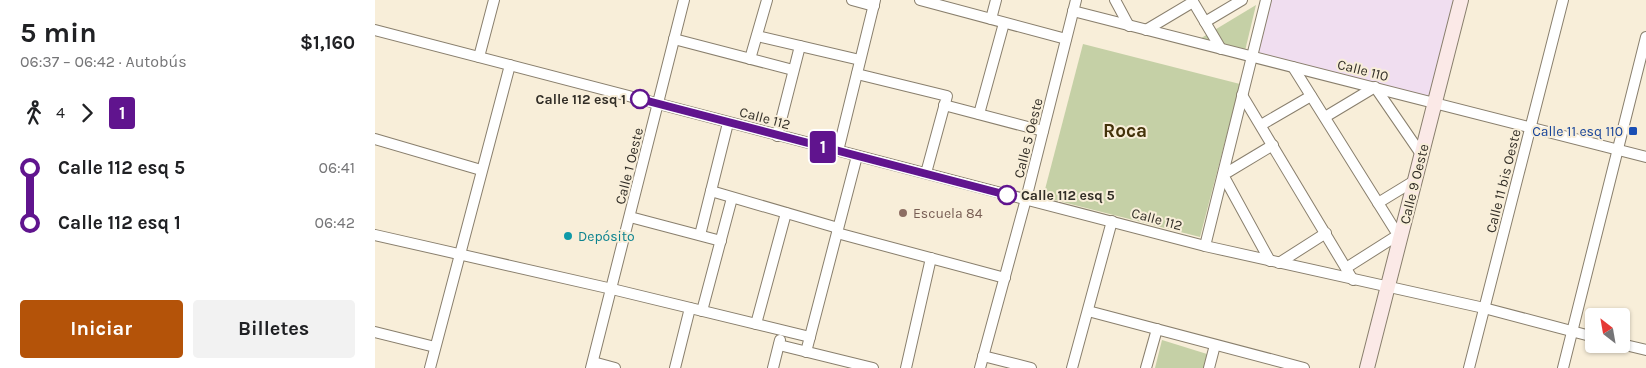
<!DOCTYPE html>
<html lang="es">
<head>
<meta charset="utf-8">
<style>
	:root { --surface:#fff; --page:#f2f2f2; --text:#202124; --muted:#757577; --accent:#b45309 }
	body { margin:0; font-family:Karla,sans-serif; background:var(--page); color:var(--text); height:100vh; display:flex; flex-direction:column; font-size:19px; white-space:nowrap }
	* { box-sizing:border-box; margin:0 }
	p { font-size:16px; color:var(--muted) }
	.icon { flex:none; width:28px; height:28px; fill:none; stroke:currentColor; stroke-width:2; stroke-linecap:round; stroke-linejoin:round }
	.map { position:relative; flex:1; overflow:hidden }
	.side { display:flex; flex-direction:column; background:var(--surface); width:375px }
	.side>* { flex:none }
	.badge { padding:0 10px; border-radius:4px; font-size:18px; line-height:32px }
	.needle { width:32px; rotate:329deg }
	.tools { position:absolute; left:1210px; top:308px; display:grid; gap:10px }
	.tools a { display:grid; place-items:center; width:45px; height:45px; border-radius:5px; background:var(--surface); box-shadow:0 1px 4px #0004; font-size:25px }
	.map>.badge { position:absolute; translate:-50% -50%; box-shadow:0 0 0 2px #fff }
	.legs { display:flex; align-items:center; gap:8px; height:55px; padding:0 20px; font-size:16px }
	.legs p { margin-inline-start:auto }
	.head { display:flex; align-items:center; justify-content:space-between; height:85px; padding:0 20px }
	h1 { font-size:28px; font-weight:700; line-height:38px }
	.primary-button { display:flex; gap:10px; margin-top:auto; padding:10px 20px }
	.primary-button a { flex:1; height:58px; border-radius:5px; background:var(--accent); color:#fff; font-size:20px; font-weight:700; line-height:58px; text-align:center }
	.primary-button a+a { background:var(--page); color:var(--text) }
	ul { padding:0 20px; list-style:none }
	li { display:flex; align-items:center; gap:18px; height:55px; font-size:19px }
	li i { display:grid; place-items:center; width:8px; height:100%; margin:0 6px; background:currentColor }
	li i::after { content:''; width:12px; height:12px; margin:-6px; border:4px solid; border-radius:50%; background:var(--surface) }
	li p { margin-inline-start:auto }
	li:first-child i { background:linear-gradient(#0000 50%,currentColor 0) }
	li:last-child i { background:linear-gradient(currentColor 50%,#0000 0) }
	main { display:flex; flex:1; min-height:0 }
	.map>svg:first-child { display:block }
	.education { fill:#f0def0 }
	.green { fill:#c5d0a6 }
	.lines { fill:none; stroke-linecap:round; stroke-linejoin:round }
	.street-casing { stroke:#897f6d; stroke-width:12 }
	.secondary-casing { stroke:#897f6d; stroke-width:16 }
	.street { stroke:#fff; stroke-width:10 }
	.secondary { stroke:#fbe9e7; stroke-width:14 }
	.line-1-casing { stroke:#fff; stroke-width:11 }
	.line-1 { stroke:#60148e; stroke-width:8 }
	.stop-1-dot { fill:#fff; stroke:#60148e; stroke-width:2.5 }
	.transit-dot { fill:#1a4fb4; stroke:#f8eed9; stroke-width:2 }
	.education-dot { fill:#8d6e63; stroke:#f8eed9; stroke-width:2 }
	.culture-dot { fill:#0f9aa8; stroke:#f8eed9; stroke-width:2 }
	.labels { text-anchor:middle; stroke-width:4; stroke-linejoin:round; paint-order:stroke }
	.street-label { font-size:14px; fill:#322e27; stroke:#f8eed9 }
	.stop-label { font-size:14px; font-weight:bold; fill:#322e27; stroke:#f8eed9; text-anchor:end }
	.transit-label { font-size:14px; fill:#164399; stroke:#f8eed9; text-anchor:end }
	.education-label { font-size:14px; fill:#785e54; stroke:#f8eed9; text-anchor:start }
	.culture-label { font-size:14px; fill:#0d838f; stroke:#f8eed9; text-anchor:start }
	.district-label { font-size:19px; font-weight:bold; fill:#433209; stroke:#f8eed9 }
</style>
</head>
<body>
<main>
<section class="side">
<div class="head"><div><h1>5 min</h1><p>06:37 – 06:42 · Autobús</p></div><b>$1,160</b></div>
<div class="legs"><svg class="icon" aria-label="walk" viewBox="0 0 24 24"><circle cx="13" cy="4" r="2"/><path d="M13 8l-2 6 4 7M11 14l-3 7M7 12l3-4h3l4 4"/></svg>4<svg class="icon" aria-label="forward" viewBox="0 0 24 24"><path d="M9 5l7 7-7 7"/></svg><b class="badge" style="background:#60148e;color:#fff">1</b></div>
<ul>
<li><i style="color:#60148e"></i><b>Calle 112 esq 5</b><p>06:41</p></li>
<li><i style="color:#60148e"></i><b>Calle 112 esq 1</b><p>06:42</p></li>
</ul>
<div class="primary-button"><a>Iniciar</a><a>Billetes</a></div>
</section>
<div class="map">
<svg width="1271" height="368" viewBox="0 0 1271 368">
	<rect width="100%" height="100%" fill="#f8eed9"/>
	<polygon class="education" points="891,0 1086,0 1059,103 877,57"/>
	<g class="green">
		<polygon points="881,5 869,55 823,40"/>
		<polygon points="708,44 865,84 825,237 668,197"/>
		<polygon points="787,340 832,354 829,368 780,368"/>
	</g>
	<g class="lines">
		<defs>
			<g id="street">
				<polyline points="477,0 499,6"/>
				<polyline points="545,0 691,39"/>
				<polyline points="740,0 754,26"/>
				<polyline points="817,0 846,49"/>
				<polyline points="698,11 1271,157"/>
				<polyline points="616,19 621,0"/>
				<polyline points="830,22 867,0"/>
				<polyline points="0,30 830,246 1109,308 1219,337"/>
				<polyline points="771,30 818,2"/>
				<polyline points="382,36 485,60"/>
				<polyline points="299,39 418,70"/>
				<polyline points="104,57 119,0"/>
				<polyline points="375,59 392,0"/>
				<polyline points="918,67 1025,238"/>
				<polyline points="482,74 572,96 551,173"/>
				<polyline points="867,95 978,280"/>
				<polyline points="569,105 668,131"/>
				<polyline points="604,114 629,23"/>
				<polyline points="950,117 1000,87 1046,154"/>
				<polyline points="886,125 936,96"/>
				<polyline points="402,136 425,46"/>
				<polyline points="0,139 106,170"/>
				<polyline points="463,151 500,0"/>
				<polyline points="336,191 463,228"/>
				<polyline points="1003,203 1039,181"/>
				<polyline points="255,217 346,241"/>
				<polyline points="462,233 630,278"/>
				<polyline points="0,235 237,289 435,337"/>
				<polyline points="325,235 353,123"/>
				<polyline points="830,246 891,0"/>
				<polyline points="895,261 848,175 898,145"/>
				<polyline points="904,263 951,233"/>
				<polyline points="971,268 1023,235"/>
				<polyline points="327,311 357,198"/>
				<polyline points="713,311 929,368"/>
				<polyline points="381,324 411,213"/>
				<polyline points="0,332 60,347"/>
				<polyline points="1246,344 1271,350"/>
				<polyline points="404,345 498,368"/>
				<polyline points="431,352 482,156"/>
				<polyline points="608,356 656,368"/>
				<polyline points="218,362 240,368"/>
				<polyline points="55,368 135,65"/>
				<polyline points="216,368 309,0"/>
				<polyline points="300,368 315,308"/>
				<polyline points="398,368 405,340"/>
				<polyline points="531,368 556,258"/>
				<polyline points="605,368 651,199 701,0"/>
				<polyline points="697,368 737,221"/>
				<polyline points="771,368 782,329"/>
				<polyline points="834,368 840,345"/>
				<polyline points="1094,368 1188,0"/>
				<polyline points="1188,368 1271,37"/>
			</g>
			<polyline id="secondary" points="992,368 1086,0"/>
		</defs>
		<use href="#street" class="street-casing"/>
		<use href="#secondary" class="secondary-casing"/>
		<use href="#street" class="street"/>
		<use href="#secondary" class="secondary"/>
	</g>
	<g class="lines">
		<defs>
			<polyline id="line-1" points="265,99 632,195"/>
		</defs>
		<use href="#line-1" class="line-1-casing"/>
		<use href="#line-1" class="line-1"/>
	</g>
	<g class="stop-1-dot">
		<circle cx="265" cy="99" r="9"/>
		<circle cx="632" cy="195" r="9"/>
	</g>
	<rect class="transit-dot" x="1253" y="126" width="10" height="10" rx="2.5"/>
	<circle class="education-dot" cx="528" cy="213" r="5"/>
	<circle class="culture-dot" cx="193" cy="236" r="5"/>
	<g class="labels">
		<g class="street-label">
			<text transform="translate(988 70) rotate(14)" y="5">Calle 110</text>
			<text transform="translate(390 118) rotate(15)" y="5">Calle 112</text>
			<text transform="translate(653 138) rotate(-76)" y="5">Calle 5 Oeste</text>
			<text transform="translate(254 166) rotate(-76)" y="5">Calle 1 Oeste</text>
			<text transform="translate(1128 181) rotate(-76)" y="5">Calle 11 bis Oeste</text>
			<text transform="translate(1039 184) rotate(-76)" y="5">Calle 9 Oeste</text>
			<text transform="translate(782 219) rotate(15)" y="5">Calle 112</text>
		</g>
		<g class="stop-label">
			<text x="251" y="104">Calle 112 esq 1</text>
			<text x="646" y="200" text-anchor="start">Calle 112 esq 5</text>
		</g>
		<g class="transit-label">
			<text x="1248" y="136">Calle 11 esq 110</text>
		</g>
		<g class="education-label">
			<text x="538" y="218">Escuela 84</text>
		</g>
		<g class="culture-label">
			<text x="203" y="241">Depósito</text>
		</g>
		<g class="district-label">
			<text x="750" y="137">Roca</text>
		</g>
	</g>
</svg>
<div class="tools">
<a><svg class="needle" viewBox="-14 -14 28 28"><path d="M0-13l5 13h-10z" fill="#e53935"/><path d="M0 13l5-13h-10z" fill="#757577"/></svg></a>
</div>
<b class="badge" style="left:448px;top:147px;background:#60148e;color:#fff">1</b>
</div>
</main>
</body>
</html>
